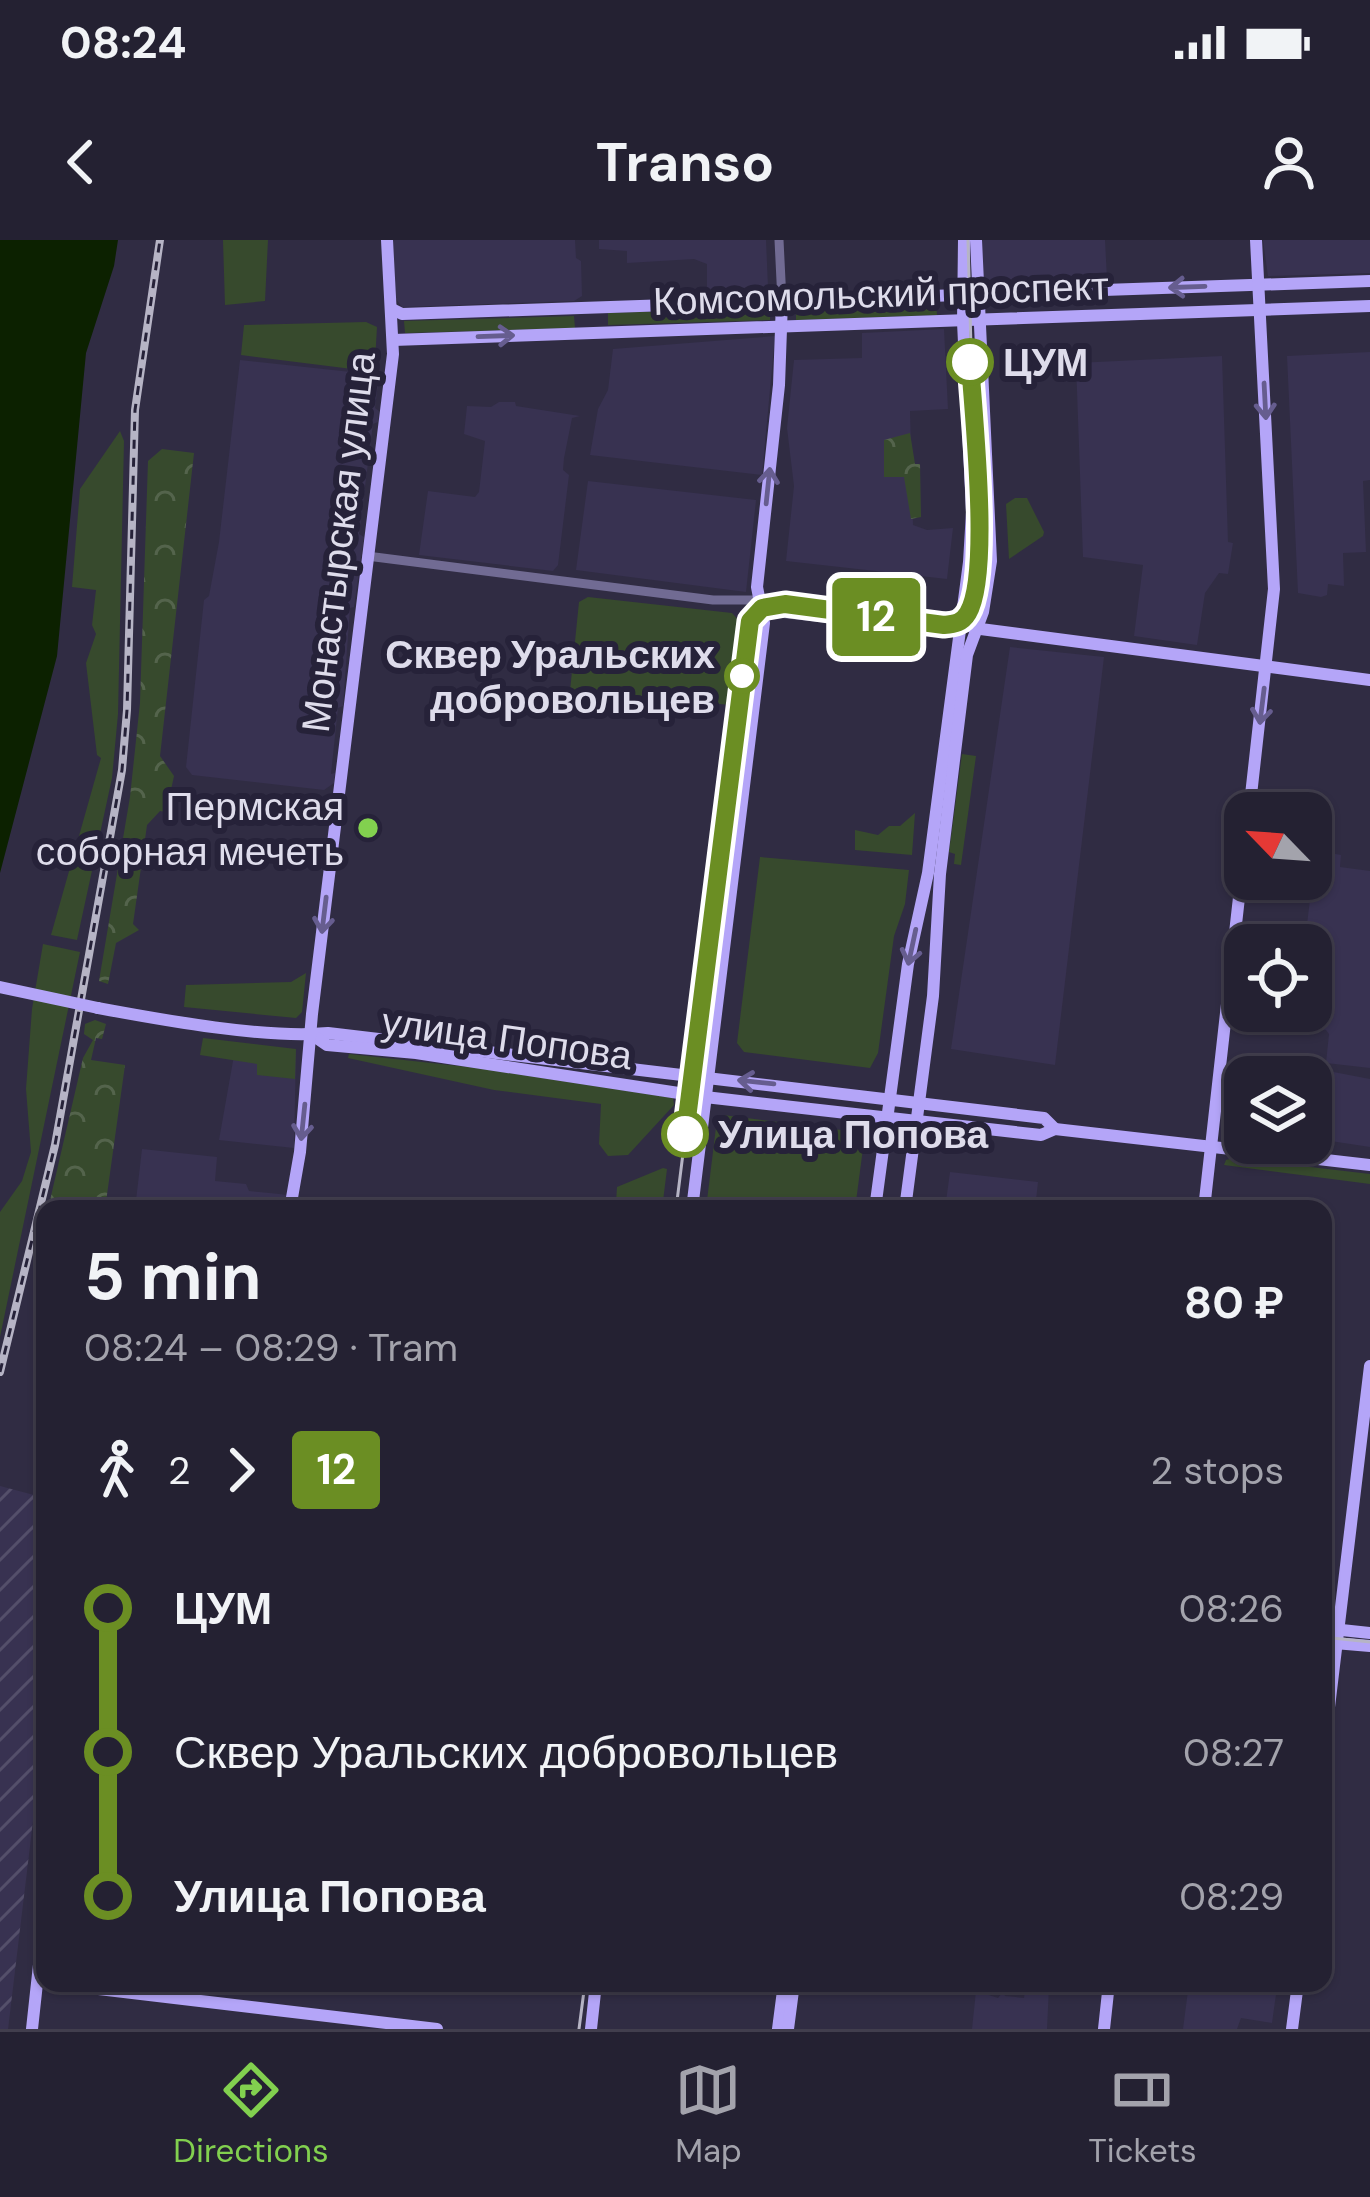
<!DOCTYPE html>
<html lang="en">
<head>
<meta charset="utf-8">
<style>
	:root { --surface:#242132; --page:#2c293a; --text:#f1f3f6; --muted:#a3a3ac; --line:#413e4d; --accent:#82d04f }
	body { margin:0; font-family:"DM Sans",sans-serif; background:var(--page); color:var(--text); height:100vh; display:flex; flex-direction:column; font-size:45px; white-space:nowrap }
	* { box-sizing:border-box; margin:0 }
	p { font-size:39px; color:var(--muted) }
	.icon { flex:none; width:66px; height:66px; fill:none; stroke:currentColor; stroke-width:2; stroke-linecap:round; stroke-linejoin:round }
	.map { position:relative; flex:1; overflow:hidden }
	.panel { position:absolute; left:36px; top:960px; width:1296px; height:792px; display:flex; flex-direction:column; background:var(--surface); border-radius:24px; box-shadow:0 3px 9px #0004,0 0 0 3px var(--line) }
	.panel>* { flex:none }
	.badge { padding:0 24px; border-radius:9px; font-size:42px; line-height:78px }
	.needle { width:78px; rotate:295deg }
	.fabs { position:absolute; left:1224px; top:552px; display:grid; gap:24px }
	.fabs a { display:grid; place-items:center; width:108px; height:108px; border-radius:24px; background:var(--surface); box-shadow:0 3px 9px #0004,0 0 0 3px var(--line); font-size:60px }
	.map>.badge { position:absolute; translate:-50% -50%; box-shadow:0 0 0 6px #fff }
	.legs { display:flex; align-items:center; gap:18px; height:132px; padding:0 48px; font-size:39px }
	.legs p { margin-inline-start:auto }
	.head { display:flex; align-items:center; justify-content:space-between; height:204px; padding:0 48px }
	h1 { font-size:66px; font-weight:700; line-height:90px }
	ul { padding:0 48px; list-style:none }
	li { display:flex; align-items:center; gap:42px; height:144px; font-size:45px }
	li i { display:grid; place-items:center; width:18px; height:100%; margin:0 15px; background:currentColor }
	li i::after { content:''; width:30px; height:30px; margin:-15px; border:9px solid; border-radius:50%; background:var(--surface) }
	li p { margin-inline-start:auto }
	li:first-child i { background:linear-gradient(#0000 50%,currentColor 0) }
	li:last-child i { background:linear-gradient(currentColor 50%,#0000 0) }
	.status { display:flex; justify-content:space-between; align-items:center; height:84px; padding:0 60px; background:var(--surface); direction:ltr }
	.status svg { height:33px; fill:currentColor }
	header { display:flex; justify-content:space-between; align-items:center; height:156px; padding:0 48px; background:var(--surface); font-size:54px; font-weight:700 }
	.tab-bar { display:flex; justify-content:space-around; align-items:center; height:168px; border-top:3px solid var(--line); background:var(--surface); font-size:33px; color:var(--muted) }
	.tab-bar a { display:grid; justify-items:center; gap:6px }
	.tab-bar .current { color:var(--accent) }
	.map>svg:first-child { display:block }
	.built { fill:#383251 }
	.industrial { fill:url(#industrial-furrows) }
	.green { fill:#374a2d }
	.forest { fill:url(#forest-crowns) }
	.water { fill:#0c2100 }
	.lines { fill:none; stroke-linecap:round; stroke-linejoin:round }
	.minor { stroke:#716b93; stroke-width:9 }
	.major { stroke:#b4a5f8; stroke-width:12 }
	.tram { stroke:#b6b4c5; stroke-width:3 }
	.rail-casing { stroke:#b6b4c5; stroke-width:8 }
	.rail { stroke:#262239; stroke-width:3; stroke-dasharray:9; stroke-linecap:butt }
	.major-bridge { stroke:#b4a5f8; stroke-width:12 }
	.oneway { stroke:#665d8f }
	.line-1-casing { stroke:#fff; stroke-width:27 }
	.line-1 { stroke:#6b8e23; stroke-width:18 }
	.stop-1-dot { fill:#fff; stroke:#6b8e23; stroke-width:6 }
	.poi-dot { fill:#82d04f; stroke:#262239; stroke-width:4.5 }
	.labels { text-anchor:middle; stroke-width:12; stroke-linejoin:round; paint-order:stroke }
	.street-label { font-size:39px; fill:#dedceb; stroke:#262239 }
	.stop-label { font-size:39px; font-weight:bold; fill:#dedceb; stroke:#262239; text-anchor:start }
	.poi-label { font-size:39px; fill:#dedceb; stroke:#262239; text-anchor:end }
</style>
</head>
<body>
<div class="status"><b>08:24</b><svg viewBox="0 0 49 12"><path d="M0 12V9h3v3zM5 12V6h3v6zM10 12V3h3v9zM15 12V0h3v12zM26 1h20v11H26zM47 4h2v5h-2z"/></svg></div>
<header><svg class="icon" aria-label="back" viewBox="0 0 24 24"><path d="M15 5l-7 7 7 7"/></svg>Transo<svg class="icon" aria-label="person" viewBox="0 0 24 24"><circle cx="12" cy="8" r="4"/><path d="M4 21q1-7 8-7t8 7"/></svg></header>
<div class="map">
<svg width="1370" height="1789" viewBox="0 0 1370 1789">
	<defs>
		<pattern id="industrial-furrows" width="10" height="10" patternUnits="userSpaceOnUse" patternTransform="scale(3)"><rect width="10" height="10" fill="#383251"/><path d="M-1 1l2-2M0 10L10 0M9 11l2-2" fill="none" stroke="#544f6a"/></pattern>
		<pattern id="forest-crowns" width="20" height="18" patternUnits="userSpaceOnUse" patternTransform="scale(3)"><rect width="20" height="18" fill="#374a2d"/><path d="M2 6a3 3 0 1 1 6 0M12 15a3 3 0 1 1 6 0" fill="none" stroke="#54644c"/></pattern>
	</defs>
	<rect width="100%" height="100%" fill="#302c43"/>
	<g class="built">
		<polygon points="392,0 575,0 576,18 581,21 582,56 574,61 402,67 396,59"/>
		<polygon points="599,0 766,0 768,47 707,49 707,24 694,19 627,23 627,11 599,9"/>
		<polygon points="979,0 1105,0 1107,39 1103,42 985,46 982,42"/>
		<polygon points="1263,0 1370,0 1370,33 1268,36"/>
		<polygon points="944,89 948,169 910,171 913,285 927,290 953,288 947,339 786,321 794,246 787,188 794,120 862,118 862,93"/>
		<polygon points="775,96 762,235 590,215 598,169 608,150 613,109"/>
		<polygon points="1370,112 1370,240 1363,241 1366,312 1343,313 1344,346 1328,344 1327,355 1321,357 1298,353 1287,116"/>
		<polygon points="1222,116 1228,302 1233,303 1228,334 1219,333 1205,353 1197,405 1134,396 1143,325 1083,317 1076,123"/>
		<polygon points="240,120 379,135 375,168 379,171 378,182 373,184 359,294 364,297 354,367 350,368 343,466 338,468 331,534 335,533 334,543 324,550 192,535 186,527 204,360 209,356 219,302"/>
		<polygon points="499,162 515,162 516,166 580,176 572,178 564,218 563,230 569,235 558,325 553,331 419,315 428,251 475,257 479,252 485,201 464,194 467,166 491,167"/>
		<polygon points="588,241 756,260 746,352 576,330"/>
		<polygon points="1010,407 1104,417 1055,825 951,809"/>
		<polygon points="1311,605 1331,607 1330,613 1341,615 1340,627 1370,631 1370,828 1326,823 1329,794 1326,790 1237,780 1241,742 1245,742 1245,771 1311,771 1311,727 1317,695 1306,693 1313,634"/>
		<polygon points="236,804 296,810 294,908 219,900"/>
		<polygon points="1323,830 1370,839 1370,907 1311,898 1311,837 1288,837 1288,833 1320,837"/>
		<polygon points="142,909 217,917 215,941 246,944 249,951 289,955 287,969 135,969"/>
		<polygon points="950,932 1038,942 1035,969 945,969"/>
		<polygon points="1189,1743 1277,1747 1272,1783 1241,1778 1237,1789 1183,1789"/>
		<polygon points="1026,1744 1049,1747 1047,1789 972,1789 976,1751 998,1758 1003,1752 1005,1756 1024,1758"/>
	</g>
	<polygon class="industrial" points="0,1246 45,1258 45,1481 8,1789 0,1789"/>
	<g class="green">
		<polygon points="223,0 268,0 265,61 225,65"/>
		<polygon points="936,64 937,75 796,80 796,68"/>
		<polygon points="770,68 770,80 608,85 608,73"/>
		<polygon points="574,76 575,88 405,93 404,81"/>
		<polygon points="366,82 377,87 375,121 369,122 360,130 241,115 244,85"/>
		<polygon points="120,191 124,201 118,474 112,538 77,700 51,695 101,518 97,515 86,423 96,394 92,385 96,350 72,347 80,249"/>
		<polygon points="1015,258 1027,258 1044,292 1043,296 1009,319 1006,264"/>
		<polygon points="588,357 732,373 741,383 731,465 570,451 579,362"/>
		<polygon points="962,514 976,516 961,625 954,624 955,614 949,612"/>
		<polygon points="915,573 912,615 855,610 855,590 878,595 889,586 900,586"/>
		<polygon points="760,617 909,630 905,664 894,696 878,813 870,828 744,812 737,803"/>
		<polygon points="43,704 80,712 0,1097 0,972 22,941 31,912 26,849 32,769"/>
		<polygon points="306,733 302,772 296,778 184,767 186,745 291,742"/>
		<polygon points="203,798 296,809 295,839 257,835 257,824 200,815"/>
		<polygon points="349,814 477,828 673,858 674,865 628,915 608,916 599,904 601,864 494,850 348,818"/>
		<polygon points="723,875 865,893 855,969 706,969 717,879"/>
		<polygon points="1234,918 1370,934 1370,944 1224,925 1226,920"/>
		<polygon points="663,928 667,929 662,969 620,969 616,963 617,947"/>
	</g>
	<g class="forest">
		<polygon points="910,193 915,224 920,224 921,277 911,279 904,237 884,237 884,200"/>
		<polygon points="162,209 194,213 160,516 174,536 166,572 160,571 147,585 133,684 139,690 116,703 108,744 99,741 130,557 140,463 148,221"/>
		<polygon points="95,780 106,784 102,799 96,798 91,820 125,825 105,969 48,969 83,818 93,800 84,794 85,784"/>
	</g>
	<polygon class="water" points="0,0 118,0 114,26 86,113 57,416 0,633"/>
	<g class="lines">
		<g class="minor">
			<polyline points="779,0 782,61"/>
			<polyline points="367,316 713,360 785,360 961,384"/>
			<polyline points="761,362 779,373 960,393"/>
		</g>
		<g class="major">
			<polyline points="392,69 402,74 1370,41"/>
			<polyline points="393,100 1370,66"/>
			<polyline points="973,388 1370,440"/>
			<polyline points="1249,573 1274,349 1256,0"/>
			<path d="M98 768C163 780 265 799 328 793L1044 878 1055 889"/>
			<polyline points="311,794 327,805 416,813 705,857 1041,895 1055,889 1370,925"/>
			<polyline points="290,969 300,912 312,774 393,114 387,0"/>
			<polyline points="692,969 764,383 757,347 779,145 782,61"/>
			<polyline points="875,969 908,724 928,633 969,322 972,272 963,82 964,0"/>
			<polyline points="905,969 933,756 940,634 967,415 983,372 991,321 976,0"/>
			<polyline points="1204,969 1245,604"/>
			<polyline points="1323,1388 1370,1393"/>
			<polyline points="1323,1402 1370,1406"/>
			<polyline points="1323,1517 1370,1126"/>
			<polyline points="48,1743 437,1789"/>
			<polyline points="32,1789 45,1670"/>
			<polyline points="591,1789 596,1743"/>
			<polyline points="778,1789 784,1743"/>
			<polyline points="788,1789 794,1743"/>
			<polyline points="1104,1789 1109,1743"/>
			<polyline points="1292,1789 1298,1743"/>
		</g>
		<g class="tram">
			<polyline points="676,969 750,381 762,368 785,364 949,385 961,381 970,370 977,322 968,0"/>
			<polyline points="1323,1397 1370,1402"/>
			<polyline points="579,1789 585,1743"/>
		</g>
		<defs>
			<polyline id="rail" points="0,1132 55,905 122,530 127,470 135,170 160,0"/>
		</defs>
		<use href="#rail" class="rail-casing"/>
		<use href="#rail" class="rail"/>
		<polyline class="major-bridge" points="0,747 98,768"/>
	</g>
	<defs><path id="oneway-shaft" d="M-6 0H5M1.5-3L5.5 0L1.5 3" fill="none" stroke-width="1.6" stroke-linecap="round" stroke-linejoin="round" transform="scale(3)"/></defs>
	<g class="oneway">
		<use href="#oneway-shaft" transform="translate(1187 47) rotate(178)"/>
		<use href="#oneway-shaft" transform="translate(496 96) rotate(-2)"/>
		<use href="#oneway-shaft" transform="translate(1265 161) rotate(87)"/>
		<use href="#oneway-shaft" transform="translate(768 246) rotate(-84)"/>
		<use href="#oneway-shaft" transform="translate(1262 466) rotate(97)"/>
		<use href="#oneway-shaft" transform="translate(324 675) rotate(97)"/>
		<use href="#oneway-shaft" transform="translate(912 707) rotate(102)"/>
		<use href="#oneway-shaft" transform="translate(756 842) rotate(-174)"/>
		<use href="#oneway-shaft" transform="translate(303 882) rotate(96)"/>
	</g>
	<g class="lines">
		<defs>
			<path id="line-1" d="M685 894 750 381 762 368 785 364 944 385C955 384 962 383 968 373 991 334 973 173 970 122"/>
		</defs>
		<use href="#line-1" class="line-1-casing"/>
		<use href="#line-1" class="line-1"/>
	</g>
	<g class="stop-1-dot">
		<circle cx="970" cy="122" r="21"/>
		<circle cx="742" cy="436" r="15"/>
		<circle cx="685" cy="894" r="21"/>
	</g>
	<circle class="poi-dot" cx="368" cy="588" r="12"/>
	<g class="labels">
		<g class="street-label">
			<text transform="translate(881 53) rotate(-2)" y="14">Комсомольский проспект</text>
			<text transform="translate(338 302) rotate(-83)" y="14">Монастырская улица</text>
			<text transform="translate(507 798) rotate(8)" y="14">улица Попова</text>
		</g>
		<g class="stop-label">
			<text x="1003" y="136">ЦУМ</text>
			<text x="715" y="428" text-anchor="end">Сквер Уральских<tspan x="715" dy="45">добровольцев</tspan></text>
			<text x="718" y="908">Улица Попова</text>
		</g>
		<g class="poi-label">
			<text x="344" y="580">Пермская<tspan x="344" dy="45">соборная мечеть</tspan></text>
		</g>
	</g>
</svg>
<div class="fabs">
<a><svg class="needle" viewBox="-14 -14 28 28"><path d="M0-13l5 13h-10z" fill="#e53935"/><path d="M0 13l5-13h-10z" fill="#a3a3ac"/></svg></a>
<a><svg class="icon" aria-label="locate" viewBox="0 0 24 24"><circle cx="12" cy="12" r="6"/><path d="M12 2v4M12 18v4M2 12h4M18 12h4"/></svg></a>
<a><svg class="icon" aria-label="layers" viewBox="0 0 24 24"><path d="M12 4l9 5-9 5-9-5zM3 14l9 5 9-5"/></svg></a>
</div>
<b class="badge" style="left:876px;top:377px;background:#6b8e23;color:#fff">12</b>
<section class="panel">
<div class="head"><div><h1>5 min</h1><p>08:24 – 08:29 · Tram</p></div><b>80 ₽</b></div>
<div class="legs"><svg class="icon" aria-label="walk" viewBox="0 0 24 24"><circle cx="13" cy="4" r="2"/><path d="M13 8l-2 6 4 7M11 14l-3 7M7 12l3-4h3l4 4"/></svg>2<svg class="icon" aria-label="forward" viewBox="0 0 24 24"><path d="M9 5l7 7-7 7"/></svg><b class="badge" style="background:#6b8e23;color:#fff">12</b><p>2 stops</p></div>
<ul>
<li><i style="color:#6b8e23"></i><b>ЦУМ</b><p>08:26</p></li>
<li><i style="color:#6b8e23"></i><span>Сквер Уральских добровольцев</span><p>08:27</p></li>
<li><i style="color:#6b8e23"></i><b>Улица Попова</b><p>08:29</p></li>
</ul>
</section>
</div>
<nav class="tab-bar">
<a class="current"><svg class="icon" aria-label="directions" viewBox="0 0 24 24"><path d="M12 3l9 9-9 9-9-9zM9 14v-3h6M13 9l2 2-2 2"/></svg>Directions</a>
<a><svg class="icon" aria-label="map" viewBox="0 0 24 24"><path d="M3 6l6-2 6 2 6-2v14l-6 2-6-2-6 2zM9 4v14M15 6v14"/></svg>Map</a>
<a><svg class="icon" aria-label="tickets" viewBox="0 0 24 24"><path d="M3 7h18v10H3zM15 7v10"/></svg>Tickets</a>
</nav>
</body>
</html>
